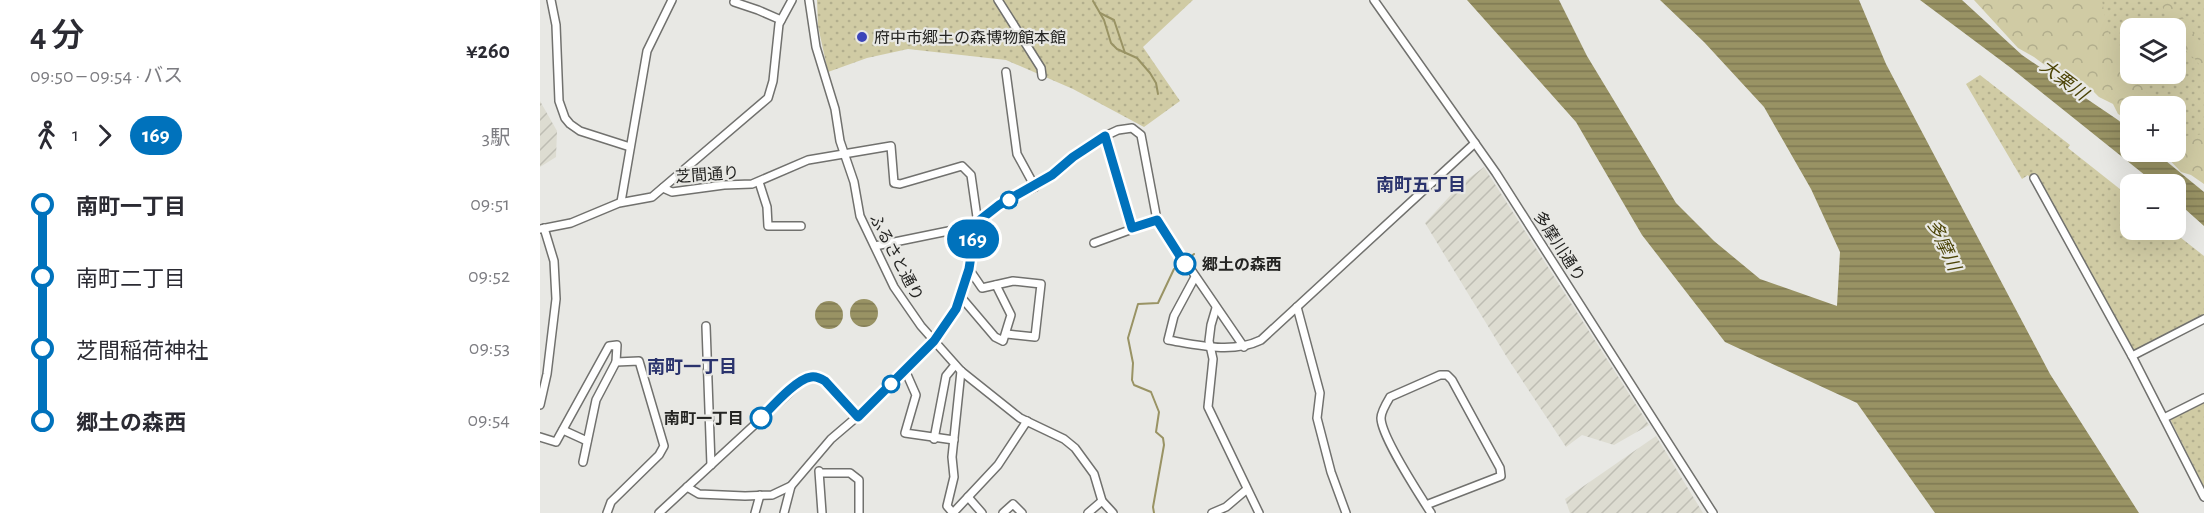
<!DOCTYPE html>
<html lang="ja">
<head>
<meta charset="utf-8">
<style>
	:root { --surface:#fff; --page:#f7f7f7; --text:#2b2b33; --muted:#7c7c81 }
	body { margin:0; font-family:"Alegreya Sans","Noto Sans JP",sans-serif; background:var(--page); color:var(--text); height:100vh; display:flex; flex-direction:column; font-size:22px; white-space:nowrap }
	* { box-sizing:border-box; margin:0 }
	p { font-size:20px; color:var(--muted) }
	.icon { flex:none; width:33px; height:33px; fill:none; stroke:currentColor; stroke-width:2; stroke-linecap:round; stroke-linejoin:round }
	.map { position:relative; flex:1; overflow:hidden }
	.details { display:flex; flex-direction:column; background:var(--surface); width:540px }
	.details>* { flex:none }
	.badge { padding:0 12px; border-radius:20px; font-size:21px; line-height:39px }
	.buttons { position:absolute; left:1580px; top:18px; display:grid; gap:12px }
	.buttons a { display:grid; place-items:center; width:66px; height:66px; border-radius:12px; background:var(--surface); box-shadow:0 6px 24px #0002; font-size:30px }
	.map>.badge { position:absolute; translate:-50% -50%; box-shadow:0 0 0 3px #fff }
	.legs { display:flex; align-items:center; gap:9px; height:66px; padding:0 30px; font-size:20px }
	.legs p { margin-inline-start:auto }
	.summary { display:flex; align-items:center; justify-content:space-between; height:102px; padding:0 30px }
	h1 { font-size:33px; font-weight:600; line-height:45px }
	ul { padding:0 30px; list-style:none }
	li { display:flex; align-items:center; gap:21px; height:72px; font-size:22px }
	li i { display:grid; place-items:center; width:9px; height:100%; margin:0 8px; background:currentColor }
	li i::after { content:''; width:15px; height:15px; margin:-8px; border:4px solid; border-radius:50%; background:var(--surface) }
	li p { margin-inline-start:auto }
	li:first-child i { background:linear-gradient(#0000 50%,currentColor 0) }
	li:last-child i { background:linear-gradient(currentColor 50%,#0000 0) }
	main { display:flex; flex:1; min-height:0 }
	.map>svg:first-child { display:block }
	.industrial { fill:url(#industrial-furrows) }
	.green { fill:url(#green-dots); fill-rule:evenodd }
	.forest { fill:url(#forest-crowns) }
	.water { fill:url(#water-rules) }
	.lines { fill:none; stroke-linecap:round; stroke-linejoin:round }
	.stream { stroke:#999364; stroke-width:2 }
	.minor-casing { stroke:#71716e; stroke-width:10 }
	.minor { stroke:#fff; stroke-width:7 }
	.line-1-casing { stroke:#fff; stroke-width:14 }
	.line-1 { stroke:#0072bc; stroke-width:9 }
	.poi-dot { fill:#3c45b9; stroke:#e8e8e4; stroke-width:2 }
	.stop-1-dot { fill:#fff; stroke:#0072bc; stroke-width:3 }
	.labels { text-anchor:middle; stroke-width:4.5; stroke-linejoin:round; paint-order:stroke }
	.poi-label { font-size:16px; fill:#242422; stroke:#e8e8e4; text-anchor:start }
	.street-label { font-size:16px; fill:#242422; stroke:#e8e8e4 }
	.stop-label { font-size:16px; font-weight:bold; fill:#242422; stroke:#e8e8e4; text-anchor:start }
	.water-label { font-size:18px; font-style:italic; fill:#4c4407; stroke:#e8e8e4 }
	.neighbourhood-label { font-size:18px; font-weight:bold; fill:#2a336d; stroke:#e8e8e4 }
</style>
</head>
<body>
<main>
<section class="details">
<div class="summary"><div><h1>4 分</h1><p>09:50 – 09:54 · バス</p></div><b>¥260</b></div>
<div class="legs"><svg class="icon" aria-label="walk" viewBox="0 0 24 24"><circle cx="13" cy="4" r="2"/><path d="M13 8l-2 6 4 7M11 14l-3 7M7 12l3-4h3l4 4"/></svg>1<svg class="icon" aria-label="forward" viewBox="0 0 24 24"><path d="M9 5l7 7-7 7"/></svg><b class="badge" style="background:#0072bc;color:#fff">169</b><p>3駅</p></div>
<ul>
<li><i style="color:#0072bc"></i><b>南町一丁目</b><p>09:51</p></li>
<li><i style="color:#0072bc"></i><span>南町二丁目</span><p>09:52</p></li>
<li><i style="color:#0072bc"></i><span>芝間稲荷神社</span><p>09:53</p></li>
<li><i style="color:#0072bc"></i><b>郷土の森西</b><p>09:54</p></li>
</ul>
</section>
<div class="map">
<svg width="1664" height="513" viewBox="0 0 1664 513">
	<defs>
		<pattern id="industrial-furrows" width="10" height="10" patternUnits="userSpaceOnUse" patternTransform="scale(1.5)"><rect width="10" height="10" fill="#dddcd1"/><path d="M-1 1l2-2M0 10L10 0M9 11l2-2" fill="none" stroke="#bebdb3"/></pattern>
		<pattern id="green-dots" width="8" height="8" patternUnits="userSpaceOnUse" patternTransform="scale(1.5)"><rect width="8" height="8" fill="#d0cba4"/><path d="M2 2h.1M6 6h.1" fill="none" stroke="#b2ae8d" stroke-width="1.8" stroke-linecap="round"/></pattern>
		<pattern id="forest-crowns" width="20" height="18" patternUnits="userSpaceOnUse" patternTransform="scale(1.5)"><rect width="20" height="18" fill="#d0cba4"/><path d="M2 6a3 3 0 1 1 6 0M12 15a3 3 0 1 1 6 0" fill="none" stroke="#b2ae8d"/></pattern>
		<pattern id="water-rules" width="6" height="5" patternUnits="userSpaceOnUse" patternTransform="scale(1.5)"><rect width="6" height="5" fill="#999364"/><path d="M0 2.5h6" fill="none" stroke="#7d7852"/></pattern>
	</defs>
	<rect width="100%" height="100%" fill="#e8e8e4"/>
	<g class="industrial">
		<polygon points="0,101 17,131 16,157 0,167"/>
		<polygon points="944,167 1109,425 1074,445 1042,435 1026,447 968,359 885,223 920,185"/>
		<polygon points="1116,436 1163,513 1030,513 1025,499"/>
	</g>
	<g class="green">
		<polygon points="277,0 653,0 603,47 640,101 604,127 533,89 466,60 368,49 327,58 288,72 278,26"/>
		<path d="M1462 0H1664V150L1635 133V106H1598ZM1590 28H1635V74H1590Z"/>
		<polygon points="1440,75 1530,145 1528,148 1590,197 1590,230 1631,230 1664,256 1664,318 1597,349 1592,349 1496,177 1491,180 1488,175 1482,179 1426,84"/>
		<polygon points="1664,402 1664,487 1630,419"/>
	</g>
	<g class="forest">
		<path d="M1434 0H1562C1567 28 1569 45 1590 66V74L1602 75 1608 97 1615 106H1590V120L1578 114 1573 104 1559 97 1545 83 1527 74 1514 72 1494 57 1478 48Z"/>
		<polygon points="1618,0 1631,0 1655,36 1664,45 1664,74 1657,61 1646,51 1638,32"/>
		<polygon points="1635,128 1646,136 1664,134 1664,184 1651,175 1641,172 1622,152 1635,152"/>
	</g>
	<g class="water">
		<polygon points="927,0 1019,0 1047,56 1136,203 1174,241 1220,279 1297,306 1300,252 1271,189 1224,107 1164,42 1120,0 1319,0 1346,64 1510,374 1599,513 1395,513 1317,403 1185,342 1102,235 1036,122"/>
		<polygon points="1380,0 1422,0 1482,55 1578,120 1590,130 1590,152 1615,152 1664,192 1664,226 1635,200 1635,184 1616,184 1471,68"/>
		<circle cx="324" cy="313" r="14"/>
		<circle cx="289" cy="315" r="14"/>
	</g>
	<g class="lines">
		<g class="stream">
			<polyline points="553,1 564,20 571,43 577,49 597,58 610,73 616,83 618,94"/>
			<polyline points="560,13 574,20 585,53"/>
			<polyline points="648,259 654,254"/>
			<polyline points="614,513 613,507 624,445 623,438 616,432 619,412 611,392 594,385 592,380 593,363 588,338 598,304 618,303 634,269 641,265"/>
		</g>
		<defs>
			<g id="minor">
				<polyline points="11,0 16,25 19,101 25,118 30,124 40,131 90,147"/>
				<polyline points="269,0 276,47 295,109 300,141 314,182 320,216 354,287 381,326 421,371 480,418 524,439 535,448 554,474 562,501 573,513"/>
				<polyline points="458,0 501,68 502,76"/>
				<polyline points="834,0 956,173 1173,513"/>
				<polyline points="194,2 218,10 241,20"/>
				<polyline points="466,72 477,154 495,187"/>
				<polyline points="565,136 592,228"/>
				<polyline points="1494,178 1592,356 1664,497"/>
				<polyline points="219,182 227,207 228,226 261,226"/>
				<polyline points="123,188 132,192 184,185 212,184 268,160 351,146 354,183 360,184 422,166 431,175 437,217 429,269 416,309 394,341 332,404 291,439 251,486 232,495 205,496 159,494 147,487"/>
				<polyline points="81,202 107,51 132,0"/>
				<polyline points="0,229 31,223 79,203 112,197 228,98 233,81 239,24 252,0"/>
				<polyline points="554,243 617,220"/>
				<polyline points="335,246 428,227 459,205 495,187 533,157 565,136 578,130 592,128 601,135 617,220 704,347"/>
				<polyline points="429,269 442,288 473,281 501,284 495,337 467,334"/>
				<path d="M655 277 634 316 628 340C658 345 692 354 721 340L935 143"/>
				<polyline points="421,297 455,337 463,341 471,315 456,285"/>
				<polyline points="757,307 780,393 777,418 791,472 806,513"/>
				<polyline points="676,308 671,325 669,341 673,359 668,407 719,513"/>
				<polyline points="166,326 171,465"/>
				<polyline points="1592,356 1664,319"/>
				<polyline points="365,370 376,395 365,433 414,440"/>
				<polyline points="0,405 7,374 16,299 14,261 4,228"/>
				<polyline points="1624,418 1664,398"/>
				<polyline points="23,430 47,441"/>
				<polyline points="0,437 16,442 69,346 77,345 76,362 56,400 43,462"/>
				<polyline points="394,439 406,376 415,365"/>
				<polyline points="279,471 282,513"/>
				<polyline points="280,473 310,473 319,480 319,513"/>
				<polyline points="428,497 442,513"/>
				<path d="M886 505 961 476 960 468 912 380 907 375H900L850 397C847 402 841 412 841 418 841 435 874 486 884 502L891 513"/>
				<polyline points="67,513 71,502 119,455 124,446 99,361 76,362"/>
				<path d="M119 513 263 380C272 376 277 376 285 381L318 417"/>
				<polyline points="215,513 220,495"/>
				<polyline points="244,513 251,486"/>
				<polyline points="413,513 407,506 414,477 412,457 421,371"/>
				<polyline points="413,513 458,465 487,421"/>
				<polyline points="463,513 473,504 482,513"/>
				<polyline points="548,513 562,501"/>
				<polyline points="672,513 686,507 706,490"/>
			</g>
		</defs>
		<use href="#minor" class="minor-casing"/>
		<use href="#minor" class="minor"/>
	</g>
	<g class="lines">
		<defs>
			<path id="line-1" d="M221 418C232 407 256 379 271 377 276 376 280 378 285 381L318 417 394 341 416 309 429 269 436 223 459 205 512 175 533 157 565 136 592 228 617 220 645 264"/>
		</defs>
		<use href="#line-1" class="line-1-casing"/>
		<use href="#line-1" class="line-1"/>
	</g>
	<circle class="poi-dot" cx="322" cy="37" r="6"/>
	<g class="stop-1-dot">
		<circle cx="469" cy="200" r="8"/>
		<circle cx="645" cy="264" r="10"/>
		<circle cx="351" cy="384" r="8"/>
		<circle cx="221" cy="418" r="10"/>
	</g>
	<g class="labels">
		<g class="poi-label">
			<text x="334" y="43">府中市郷土の森博物館本館</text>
		</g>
		<g class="street-label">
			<text transform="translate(167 174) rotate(-4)" y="6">芝間通り</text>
			<text transform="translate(1020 246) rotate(57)" y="6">多摩川通り</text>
			<text transform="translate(357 257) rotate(62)" y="6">ふるさと通り</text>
		</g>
		<g class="stop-label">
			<text x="662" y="270">郷土の森西</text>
			<text x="204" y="424" text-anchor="end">南町一丁目</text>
		</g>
		<g class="water-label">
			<text transform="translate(1524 80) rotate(37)" y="6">大栗川</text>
			<text transform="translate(1404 245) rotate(65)" y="6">多摩川</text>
		</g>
		<g class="neighbourhood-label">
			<text x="881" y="191">南町五丁目</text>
			<text x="152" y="373">南町一丁目</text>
		</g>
	</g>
</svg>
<div class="buttons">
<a><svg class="icon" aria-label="layers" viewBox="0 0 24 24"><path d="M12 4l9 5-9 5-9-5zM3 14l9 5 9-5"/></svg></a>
<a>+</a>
<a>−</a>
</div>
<b class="badge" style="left:433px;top:239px;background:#0072bc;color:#fff">169</b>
</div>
</main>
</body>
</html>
